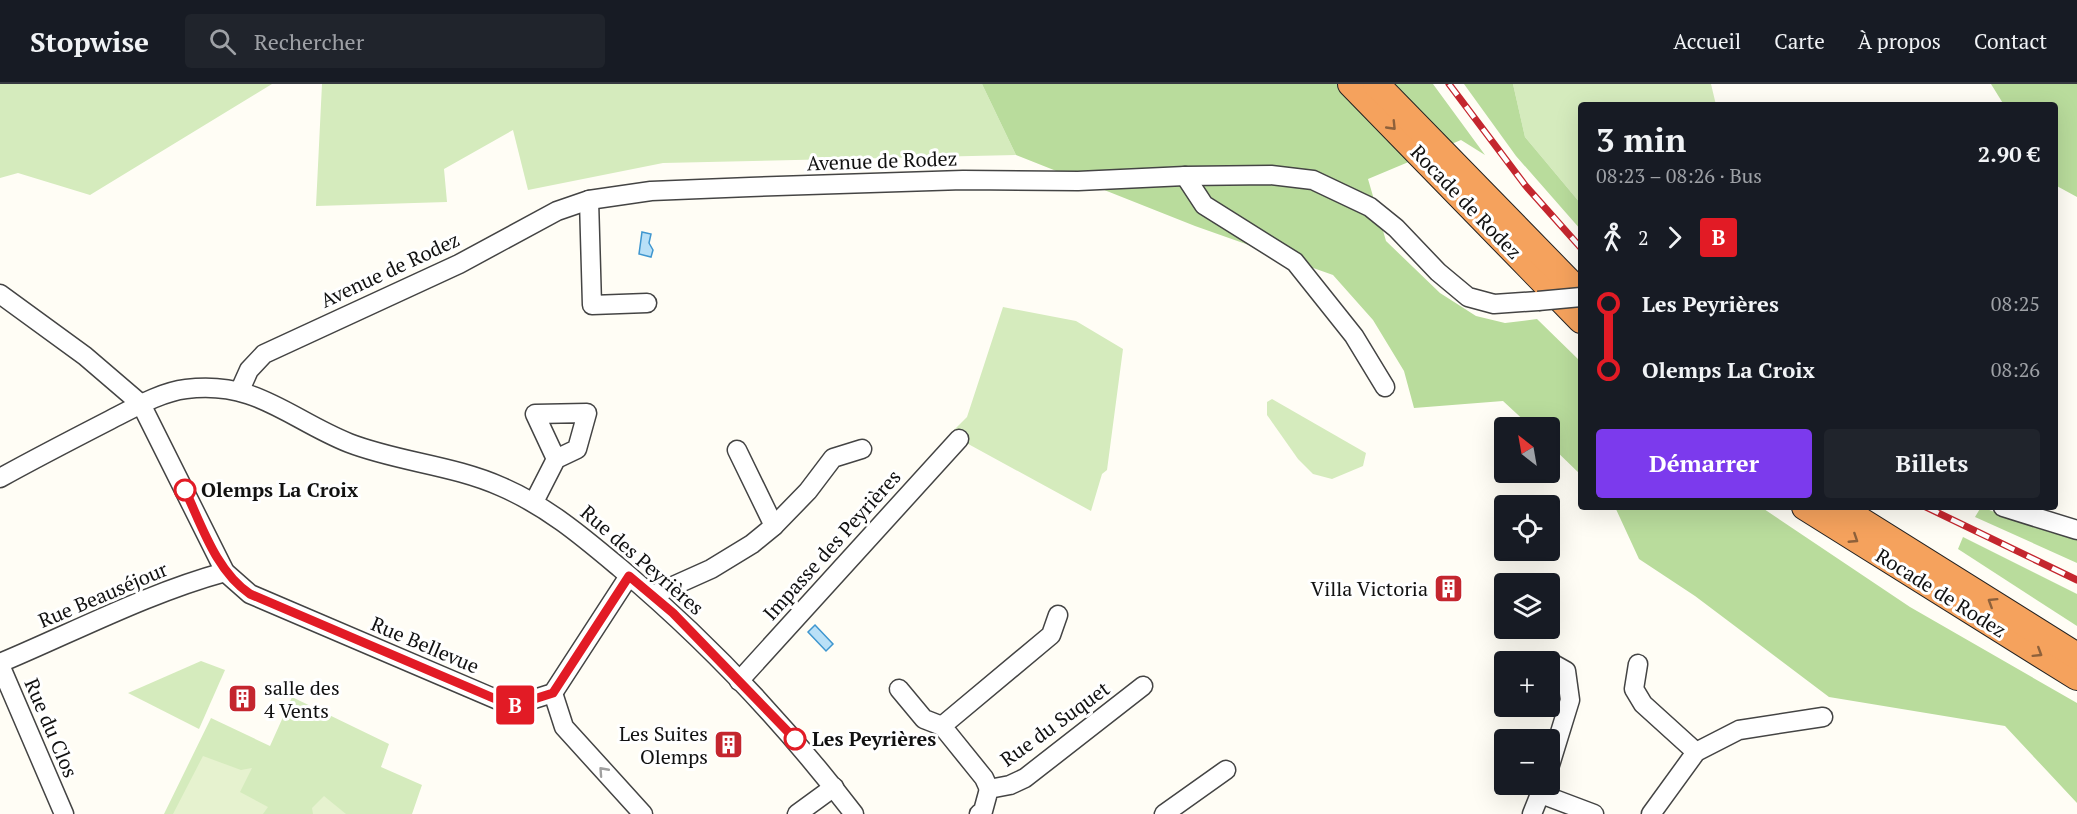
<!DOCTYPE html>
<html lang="fr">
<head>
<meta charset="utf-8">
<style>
	:root { --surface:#171b24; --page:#20242c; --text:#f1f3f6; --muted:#9ea1a6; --line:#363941; --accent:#7c3aed }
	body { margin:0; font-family:"PT Serif",serif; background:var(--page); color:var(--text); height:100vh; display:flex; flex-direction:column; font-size:22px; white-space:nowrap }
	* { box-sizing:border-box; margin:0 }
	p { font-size:20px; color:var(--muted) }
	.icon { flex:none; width:33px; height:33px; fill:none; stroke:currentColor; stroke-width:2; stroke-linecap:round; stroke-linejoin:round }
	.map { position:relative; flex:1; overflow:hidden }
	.details { position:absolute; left:1578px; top:18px; width:480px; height:408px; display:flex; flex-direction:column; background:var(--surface); border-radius:6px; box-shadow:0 6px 24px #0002 }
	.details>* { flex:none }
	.badge { padding:0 12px; border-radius:4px; font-size:21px; line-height:39px }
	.needle { width:39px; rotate:329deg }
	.fabs { position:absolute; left:1494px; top:333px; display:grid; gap:12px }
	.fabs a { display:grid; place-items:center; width:66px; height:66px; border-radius:6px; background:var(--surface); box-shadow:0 6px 24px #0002; font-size:30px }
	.map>.badge { position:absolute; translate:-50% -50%; box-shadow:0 0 0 3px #fff }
	.legs { display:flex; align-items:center; gap:9px; height:66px; padding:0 18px; font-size:20px }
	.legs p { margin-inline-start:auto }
	.headline { display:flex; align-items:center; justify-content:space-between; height:102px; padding:0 18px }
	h1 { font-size:33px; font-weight:800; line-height:45px }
	.cta { display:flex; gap:12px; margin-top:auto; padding:12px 18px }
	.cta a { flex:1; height:69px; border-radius:6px; background:var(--accent); color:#fff; font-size:24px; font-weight:800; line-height:69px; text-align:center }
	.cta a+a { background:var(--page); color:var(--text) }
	ul { padding:0 18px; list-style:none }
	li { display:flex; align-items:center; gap:21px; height:66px; font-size:22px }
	li i { display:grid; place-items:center; width:9px; height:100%; margin:0 8px; background:currentColor }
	li i::after { content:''; width:15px; height:15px; margin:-8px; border:4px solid; border-radius:50%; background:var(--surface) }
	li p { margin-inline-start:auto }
	li:first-child i { background:linear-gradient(#0000 50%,currentColor 0) }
	li:last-child i { background:linear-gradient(currentColor 50%,#0000 0) }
	header { display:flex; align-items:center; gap:36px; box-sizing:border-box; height:84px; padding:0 30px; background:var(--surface); border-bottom:2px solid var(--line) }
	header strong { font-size:28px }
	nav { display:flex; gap:33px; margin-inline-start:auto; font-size:21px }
	.search { width:420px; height:54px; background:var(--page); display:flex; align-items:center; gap:15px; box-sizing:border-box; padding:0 21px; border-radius:6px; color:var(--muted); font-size:22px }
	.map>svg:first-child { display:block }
	.green { fill:#d5ebbd }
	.forest { fill:#b9dc9c }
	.pitch { fill:#e6f2cf }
	.water { fill:#b9e0f7; stroke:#3f96cf; stroke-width:1.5 }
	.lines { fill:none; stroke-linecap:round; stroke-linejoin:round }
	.minor-casing { stroke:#444; stroke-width:21 }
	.highway-casing { stroke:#222; stroke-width:28 }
	.minor { stroke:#fff; stroke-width:18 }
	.highway { stroke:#f5a25d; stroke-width:26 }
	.rail-casing { stroke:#c4262e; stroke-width:7 }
	.rail { stroke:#fff; stroke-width:4.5; stroke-dasharray:14; stroke-linecap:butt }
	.minor-bridge-casing { stroke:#444; stroke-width:21; stroke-linecap:butt }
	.minor-bridge { stroke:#fff; stroke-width:18 }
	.oneway { stroke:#8e613b }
	.oneway2 { stroke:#a0a0a0 }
	.line-1-casing { stroke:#fff; stroke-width:14 }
	.line-1 { stroke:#e21b25; stroke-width:9 }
	.stop-1-dot { fill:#fff; stroke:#e21b25; stroke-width:3 }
	.labels { text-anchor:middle; stroke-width:6; stroke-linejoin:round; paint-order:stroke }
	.street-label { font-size:20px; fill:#111; stroke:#fff }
	.stop-label { font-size:20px; font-weight:bold; fill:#111; stroke:#fff; text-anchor:start }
	.poi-label { font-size:20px; fill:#111; stroke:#fff; text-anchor:end }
</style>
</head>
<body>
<header>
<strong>Stopwise</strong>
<div class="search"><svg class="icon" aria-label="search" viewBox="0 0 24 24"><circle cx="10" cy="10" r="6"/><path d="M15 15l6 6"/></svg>Rechercher</div>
<nav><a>Accueil</a><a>Carte</a><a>À propos</a><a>Contact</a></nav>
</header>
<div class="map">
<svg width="2077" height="730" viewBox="0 0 2077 730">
	<rect width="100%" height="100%" fill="#fffdf5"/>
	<g class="green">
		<polygon points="0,0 272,0 90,111 18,89 0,94"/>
		<polygon points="322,0 982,0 1016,71 663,79 528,106 513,46 444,85 447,118 316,122"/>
		<polygon points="1513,0 1711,0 1716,21 1581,21 1581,120 1525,53"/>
		<polygon points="1003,223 1076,237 1123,265 1107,386 1102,390 1091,427 950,350 967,333"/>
		<polygon points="1272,315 1366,369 1363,382 1332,395 1313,390 1298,375 1267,331 1267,318"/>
		<polygon points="201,577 225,586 199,645 128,609"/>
		<polygon points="292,613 389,660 381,683 422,701 412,730 164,730 211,634 270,662"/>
	</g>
	<g class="forest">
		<polygon points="982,0 1433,0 1485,71 1461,56 1368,95 1386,157 1440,209 1476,232 1505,239 1537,235 1581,278 1581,391 1550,361 1550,344 1531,343 1503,317 1414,324 1404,287 1373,236 1333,191 1195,142 1016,71"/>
		<polygon points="1464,0 1513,0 1525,53 1581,120 1581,146 1516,72"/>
		<polygon points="1991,0 2077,0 2077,113 2055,101 2055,21 2004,21"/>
		<polygon points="1615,423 1761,423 1910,523 2077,619 2077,719 2005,642 1829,613 1695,512 1639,475"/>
		<polygon points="1981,423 2052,449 2077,453 2077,479 1975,433"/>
		<polygon points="1963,453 2077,510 2077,542 1958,465"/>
	</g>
	<g class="pitch">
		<polygon points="203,672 241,686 252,684 240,708 268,723 263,730 173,730"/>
		<polygon points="324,712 346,730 313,730 312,724"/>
	</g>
	<g class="water">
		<polygon points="642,148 651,150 649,159 653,166 651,173 639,170"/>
		<polygon points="815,541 833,560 826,567 808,548"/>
	</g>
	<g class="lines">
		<defs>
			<g id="minor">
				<polyline points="1185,92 1204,121 1295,178 1354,252 1385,303"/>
				<polyline points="589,116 592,221 647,219"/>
				<polyline points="0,210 85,272 141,320 225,488 250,510 512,622 553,609 629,492"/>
				<polyline points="240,306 249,286 264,270 459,180 557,127 589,116 651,107 750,103 963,96 1078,97 1185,92 1271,91 1313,96 1370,123 1396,144 1438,188 1468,213 1494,220 1538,217"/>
				<polyline points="737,366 774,442"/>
				<path d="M0 394C36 374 73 355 110 336 132 325 160 308 186 305 256 296 289 335 349 359 398 378 453 381 502 403 548 423 583 453 620 484 707 557 785 640 854 730"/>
				<polyline points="534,418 556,375 535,330 587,329 577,365 556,375"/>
				<polyline points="2003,423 2077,446"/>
				<polyline points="653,511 711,485 752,460 774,442 808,407 833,374 862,365"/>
				<polyline points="1550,578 1566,587 1570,616 1550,681"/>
				<path d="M0 579C74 548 148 509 225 488"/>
				<polyline points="1638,580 1634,605 1643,620 1696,668"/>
				<polyline points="0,581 64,730"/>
				<polyline points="739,597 959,355"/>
				<polyline points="899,605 924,635 942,642"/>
				<polyline points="553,609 564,643 643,730"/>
				<polyline points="989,705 984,694 942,642 1051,551 1058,531"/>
				<polyline points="1541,710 1594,730"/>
				<polyline points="797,730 834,703"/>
				<polyline points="979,730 983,727 989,705 1010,701 1025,694 1143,602"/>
				<polyline points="1164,730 1226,686"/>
				<polyline points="1532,730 1544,700"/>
				<polyline points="1651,730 1696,668 1739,646 1823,633"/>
			</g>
			<g id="highway">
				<polyline points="1351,0 1581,236"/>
				<polyline points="1376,0 1581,210"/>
				<polyline points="1805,423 2077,593"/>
				<polyline points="1839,423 2077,572"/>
			</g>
		</defs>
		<use href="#minor" class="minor-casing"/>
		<use href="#highway" class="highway-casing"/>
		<use href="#minor" class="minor"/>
		<use href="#highway" class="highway"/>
		<defs>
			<g id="rail">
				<polyline points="1449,0 1525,101 1581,164"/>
				<polyline points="1926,423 2077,496"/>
			</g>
		</defs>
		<use href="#rail" class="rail-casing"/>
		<use href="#rail" class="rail"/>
		<defs>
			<polyline id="minor-bridge" points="1538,217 1581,213"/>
		</defs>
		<use href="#minor-bridge" class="minor-bridge-casing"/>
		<use href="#minor-bridge" class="minor-bridge"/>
	</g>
	<defs><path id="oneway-chevron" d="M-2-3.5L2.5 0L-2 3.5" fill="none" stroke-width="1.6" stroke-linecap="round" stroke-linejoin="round" transform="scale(1.5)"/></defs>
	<g class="oneway">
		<use href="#oneway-chevron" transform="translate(1392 42) rotate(46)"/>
		<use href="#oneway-chevron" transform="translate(1854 455) rotate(33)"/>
		<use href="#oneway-chevron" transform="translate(1992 518) rotate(-148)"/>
		<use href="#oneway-chevron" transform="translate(2038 569) rotate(32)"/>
	</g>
	<use class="oneway2" href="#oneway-chevron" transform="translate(603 687) rotate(-132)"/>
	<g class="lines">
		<defs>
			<path id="line-1" d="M185 406C202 442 216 487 250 510L512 622 553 609 629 492 673 529 795 655"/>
		</defs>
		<use href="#line-1" class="line-1-casing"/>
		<use href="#line-1" class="line-1"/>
	</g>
	<defs>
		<symbol id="building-square" viewBox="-11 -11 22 22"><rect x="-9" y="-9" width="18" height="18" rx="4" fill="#c4262e" stroke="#fff"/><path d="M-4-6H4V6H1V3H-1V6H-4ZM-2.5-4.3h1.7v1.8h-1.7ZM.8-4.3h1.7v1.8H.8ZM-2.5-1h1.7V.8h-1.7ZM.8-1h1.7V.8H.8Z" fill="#fff"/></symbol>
	</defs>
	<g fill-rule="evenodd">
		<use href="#building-square" x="1432" y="488" width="33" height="33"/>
		<use href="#building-square" x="226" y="598" width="33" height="33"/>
		<use href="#building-square" x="712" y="644" width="33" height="33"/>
	</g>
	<g class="stop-1-dot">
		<circle cx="185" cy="406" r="10"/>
		<circle cx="795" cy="655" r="10"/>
	</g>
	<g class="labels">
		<g class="street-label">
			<text transform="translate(882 77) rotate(-2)" y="7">Avenue de Rodez</text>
			<text transform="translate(1466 118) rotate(46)" y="7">Rocade de Rodez</text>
			<text transform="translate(390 186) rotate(-25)" y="7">Avenue de Rodez</text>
			<text transform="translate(832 461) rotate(-48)" y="7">Impasse des Peyrières</text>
			<text transform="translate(642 476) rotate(41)" y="7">Rue des Peyrières</text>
			<text transform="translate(1941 509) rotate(32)" y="7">Rocade de Rodez</text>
			<text transform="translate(103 511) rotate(-23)" y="7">Rue Beauséjour</text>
			<text transform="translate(425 561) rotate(23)" y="7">Rue Bellevue</text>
			<text transform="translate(1055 640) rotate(-36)" y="7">Rue du Suquet</text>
			<text transform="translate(51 644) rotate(67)" y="7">Rue du Clos</text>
		</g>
		<g class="stop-label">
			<text x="201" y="413">Olemps La Croix</text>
			<text x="812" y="662">Les Peyrières</text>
		</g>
		<g class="poi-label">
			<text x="1428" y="512">Villa Victoria</text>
			<text x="264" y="611" text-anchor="start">salle des<tspan x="264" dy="23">4 Vents</tspan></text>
			<text x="708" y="657">Les Suites<tspan x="708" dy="23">Olemps</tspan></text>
		</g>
	</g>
</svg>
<div class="fabs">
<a><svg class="needle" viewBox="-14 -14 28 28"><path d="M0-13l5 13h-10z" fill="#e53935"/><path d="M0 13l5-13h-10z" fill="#9ea1a6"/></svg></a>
<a><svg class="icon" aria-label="locate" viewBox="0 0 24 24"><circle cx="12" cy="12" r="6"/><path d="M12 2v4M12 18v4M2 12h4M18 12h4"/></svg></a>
<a><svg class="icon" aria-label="layers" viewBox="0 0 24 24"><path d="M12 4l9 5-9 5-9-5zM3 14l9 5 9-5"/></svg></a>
<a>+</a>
<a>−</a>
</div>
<b class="badge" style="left:515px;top:621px;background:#e21b25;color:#fff">B</b>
<section class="details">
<div class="headline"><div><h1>3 min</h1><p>08:23 – 08:26 · Bus</p></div><b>2.90 €</b></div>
<div class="legs"><svg class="icon" aria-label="walk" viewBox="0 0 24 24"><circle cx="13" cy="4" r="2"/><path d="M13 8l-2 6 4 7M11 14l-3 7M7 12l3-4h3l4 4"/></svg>2<svg class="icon" aria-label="forward" viewBox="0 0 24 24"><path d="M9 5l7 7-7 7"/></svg><b class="badge" style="background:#e21b25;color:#fff">B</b></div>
<ul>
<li><i style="color:#e21b25"></i><b>Les Peyrières</b><p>08:25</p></li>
<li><i style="color:#e21b25"></i><b>Olemps La Croix</b><p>08:26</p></li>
</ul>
<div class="cta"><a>Démarrer</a><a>Billets</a></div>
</section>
</div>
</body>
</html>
